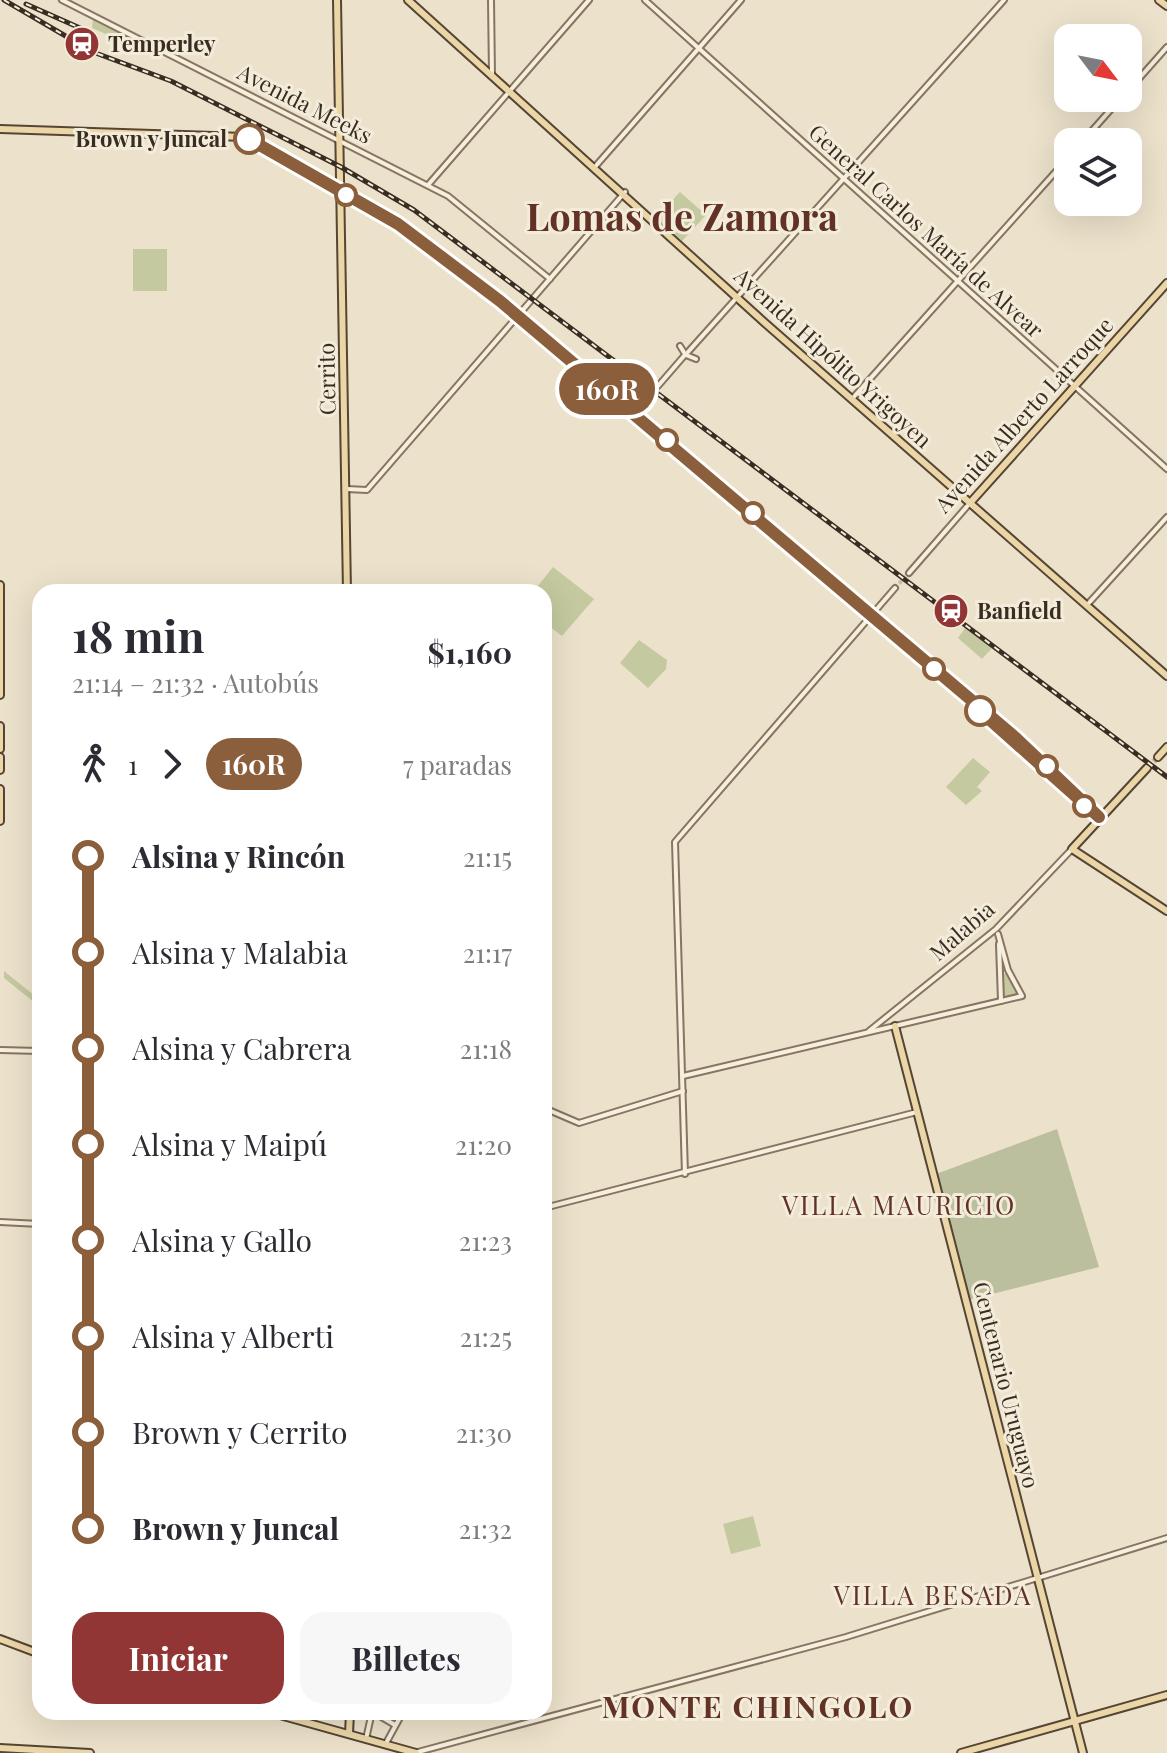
<!DOCTYPE html>
<html lang="es">
<head>
<meta charset="utf-8">
<style>
	:root { --surface:#fff; --page:#f7f7f7; --text:#2b2b33; --muted:#7c7c81; --accent:#913535 }
	body { margin:0; font-family:"Playfair Display",serif; background:var(--page); color:var(--text); height:100vh; display:flex; flex-direction:column; font-size:30px; white-space:nowrap }
	* { box-sizing:border-box; margin:0 }
	p { font-size:26px; color:var(--muted) }
	.icon { flex:none; width:44px; height:44px; fill:none; stroke:currentColor; stroke-width:2; stroke-linecap:round; stroke-linejoin:round }
	.map { position:relative; flex:1; overflow:hidden }
	.sheet { position:absolute; left:32px; top:584px; width:520px; height:1136px; display:flex; flex-direction:column; background:var(--surface); border-radius:24px; box-shadow:0 8px 32px #0002 }
	.sheet>* { flex:none }
	.badge { padding:0 16px; border-radius:26px; font-size:28px; line-height:52px }
	.needle { width:52px; rotate:122deg }
	.controls { position:absolute; left:1054px; top:24px; display:grid; gap:16px }
	.controls a { display:grid; place-items:center; width:88px; height:88px; border-radius:16px; background:var(--surface); box-shadow:0 8px 32px #0002; font-size:40px }
	.map>.badge { position:absolute; translate:-50% -50%; box-shadow:0 0 0 4px #fff }
	.legs { display:flex; align-items:center; gap:12px; height:88px; padding:0 40px; font-size:26px }
	.legs p { margin-inline-start:auto }
	.head { display:flex; align-items:center; justify-content:space-between; height:136px; padding:0 40px }
	h1 { font-size:44px; font-weight:700; line-height:60px }
	.primary-button { display:flex; gap:16px; margin-top:auto; padding:16px 40px }
	.primary-button a { flex:1; height:92px; border-radius:24px; background:var(--accent); color:#fff; font-size:32px; font-weight:700; line-height:92px; text-align:center }
	.primary-button a+a { background:var(--page); color:var(--text) }
	ul { padding:0 40px; list-style:none }
	li { display:flex; align-items:center; gap:28px; height:96px; font-size:30px }
	li i { display:grid; place-items:center; width:12px; height:100%; margin:0 10px; background:currentColor }
	li i::after { content:''; width:20px; height:20px; margin:-10px; border:6px solid; border-radius:50%; background:var(--surface) }
	li p { margin-inline-start:auto }
	li:first-child i { background:linear-gradient(#0000 50%,currentColor 0) }
	li:last-child i { background:linear-gradient(currentColor 50%,#0000 0) }
	.map>svg:first-child { display:block }
	.green { fill:#c4c99f }
	.cemetery { fill:#bbbf9d }
	.lines { fill:none; stroke-linecap:round; stroke-linejoin:round }
	.minor-tunnel { stroke:#c8bea9; stroke-width:4; stroke-dasharray:4 2; stroke-linecap:butt }
	.major-tunnel { stroke:#c8bea9; stroke-width:6; stroke-dasharray:6 3; stroke-linecap:butt }
	.minor-casing { stroke:#877560; stroke-width:8 }
	.major-casing { stroke:#564434; stroke-width:10 }
	.minor { stroke:#f7efde; stroke-width:4 }
	.major { stroke:#ead6a7; stroke-width:6 }
	.rail-casing { stroke:#392d22; stroke-width:5 }
	.rail { stroke:#f4ecda; stroke-width:2; stroke-dasharray:6; stroke-linecap:butt }
	.line-1-casing { stroke:#fff; stroke-width:18 }
	.line-1 { stroke:#8b5e3c; stroke-width:12 }
	.stop-1-dot { fill:#fff; stroke:#8b5e3c; stroke-width:4 }
	.labels { text-anchor:middle; stroke-width:6; stroke-linejoin:round; paint-order:stroke }
	.poi-label { font-size:22px; font-weight:bold; fill:#392d22; stroke:#f4ecda; text-anchor:start }
	.street-label { font-size:22px; fill:#392d22; stroke:#f4ecda }
	.stop-label { font-size:22px; font-weight:bold; fill:#392d22; stroke:#f4ecda; text-anchor:end }
	.quarter-label { font-size:26px; letter-spacing:2px; fill:#623225; stroke:#f4ecda }
	.district-label { font-size:30px; font-weight:bold; letter-spacing:2px; fill:#623225; stroke:#f4ecda }
	.town-label { font-size:38px; font-weight:bold; fill:#623225; stroke:#f4ecda }
</style>
</head>
<body>
<div class="map">
<svg width="1167" height="1753" viewBox="0 0 1167 1753">
	<rect width="100%" height="100%" fill="#ece2cb"/>
	<g class="green">
		<polygon points="93,18 128,35 124,42 92,28"/>
		<polygon points="680,192 706,215 682,241 656,218"/>
		<rect x="133" y="249" width="34" height="42"/>
		<polygon points="553,567 594,599 562,636 544,622 544,592 533,592"/>
		<polygon points="965,628 992,648 982,659 958,638"/>
		<polygon points="639,640 667,660 666,669 648,688 620,663"/>
		<polygon points="973,758 990,772 977,787 982,791 966,805 946,787"/>
		<polygon points="4,971 40,1000 40,1007 4,978"/>
		<polygon points="1009,973 1020,994 1002,999 1001,975"/>
		<polygon points="753,1516 761,1546 731,1554 723,1524"/>
	</g>
	<polygon class="cemetery" points="1057,1129 1099,1267 968,1300 936,1174"/>
	<g class="lines">
		<polyline class="minor-tunnel" points="895,588 909,573"/>
		<polyline class="major-tunnel" points="1147,768 1158,757"/>
		<defs>
			<g id="minor">
				<polyline points="62,0 448,196 550,279"/>
				<polyline points="491,0 492,75"/>
				<polyline points="645,0 1167,469"/>
				<polyline points="1128,91 1167,47"/>
				<polyline points="1082,142 1121,98"/>
				<polyline points="594,168 741,0"/>
				<polyline points="428,185 589,0"/>
				<polyline points="680,346 685,354"/>
				<polyline points="688,352 1004,0"/>
				<polyline points="686,355 696,359"/>
				<polyline points="658,386 684,356"/>
				<polyline points="852,399 1068,158"/>
				<polyline points="634,414 654,391"/>
				<polyline points="347,489 367,490 625,192"/>
				<polyline points="909,573 970,503"/>
				<polyline points="1087,605 1167,517"/>
				<polyline points="999,944 1001,1001"/>
				<polyline points="869,1031 996,929 1072,849"/>
				<polyline points="0,1050 40,1051"/>
				<polyline points="683,1076 1022,996 1008,970 998,934"/>
				<polyline points="544,1108 579,1123 683,1091"/>
				<polyline points="685,1174 675,842 895,588"/>
				<polyline points="544,1208 917,1112"/>
				<polyline points="0,1222 40,1224"/>
				<polyline points="373,1712 395,1725"/>
				<polyline points="366,1739 372,1712"/>
				<polyline points="385,1745 403,1712"/>
				<polyline points="414,1753 846,1637 1167,1538"/>
			</g>
			<g id="major">
				<polyline points="337,0 347,592"/>
				<polyline points="408,0 765,323 1167,676"/>
				<polyline points="1159,0 1167,6"/>
				<polyline points="0,129 245,137 398,224 500,301 642,418 1016,738 1099,817"/>
				<polyline points="970,503 1167,283"/>
				<polyline points="0,585 0,695"/>
				<polyline points="0,726 0,749"/>
				<polyline points="0,757 0,770"/>
				<polyline points="1158,757 1167,747"/>
				<polyline points="1147,768 1072,849 1167,911"/>
				<polyline points="0,789 0,821"/>
				<polyline points="895,1026 1083,1753"/>
				<polyline points="0,1639 40,1654"/>
				<polyline points="269,1712 416,1753"/>
				<polyline points="349,1734 350,1712"/>
				<polyline points="0,1748 90,1753"/>
				<polyline points="961,1753 1167,1695"/>
			</g>
		</defs>
		<use href="#minor" class="minor-casing"/>
		<use href="#major" class="major-casing"/>
		<use href="#minor" class="minor"/>
		<use href="#major" class="major"/>
		<defs>
			<g id="rail">
				<polyline points="4,0 93,52 171,81 341,167 414,210 1167,777"/>
				<polyline points="26,4 80,28"/>
			</g>
		</defs>
		<use href="#rail" class="rail-casing"/>
		<use href="#rail" class="rail"/>
	</g>
	<g class="lines">
		<defs>
			<polyline id="line-1" points="249,139 398,224 500,301 1016,738 1099,817 980,711"/>
		</defs>
		<use href="#line-1" class="line-1-casing"/>
		<use href="#line-1" class="line-1"/>
	</g>
	<defs>
		<symbol id="station-disc" viewBox="-11 -11 22 22"><circle r="9.5" fill="#913535" stroke="#f4ecda"/><path d="M-3-6H3Q5-6 5-4V2Q5 4 3 4L4.5 6H3L1.5 4h-3L-3 6H-4.5L-3 4Q-5 4-5 2V-4Q-5-6-3-6ZM-3.5-4v3h7v-3ZM-3.5 1v1.5H-2V1ZM2 1v1.5H3.5V1Z" fill="#fff"/></symbol>
	</defs>
	<g fill-rule="evenodd">
		<use href="#station-disc" x="62" y="24" width="40" height="40"/>
		<use href="#station-disc" x="931" y="591" width="40" height="40"/>
	</g>
	<g class="stop-1-dot">
		<circle cx="249" cy="139" r="14"/>
		<circle cx="346" cy="195" r="10"/>
		<circle cx="667" cy="440" r="10"/>
		<circle cx="753" cy="513" r="10"/>
		<circle cx="934" cy="669" r="10"/>
		<circle cx="980" cy="711" r="14"/>
		<circle cx="1047" cy="766" r="10"/>
		<circle cx="1084" cy="806" r="10"/>
	</g>
	<g class="labels">
		<g class="poi-label">
			<text x="108" y="52">Temperley</text>
			<text x="977" y="619">Banfield</text>
		</g>
		<g class="street-label">
			<text transform="translate(305 104) rotate(27)" y="8">Avenida Meeks</text>
			<text transform="translate(926 231) rotate(42)" y="8">General Carlos María de Alvear</text>
			<text transform="translate(833 358) rotate(42)" y="8">Avenida Hipólito Yrigoyen</text>
			<text transform="translate(327 379) rotate(-91)" y="8">Cerrito</text>
			<text transform="translate(1024 415) rotate(-48)" y="8">Avenida Alberto Larroque</text>
			<text transform="translate(962 931) rotate(-41)" y="8">Malabia</text>
			<text transform="translate(1006 1385) rotate(76)" y="8">Centenario Uruguayo</text>
		</g>
		<g class="stop-label">
			<text x="227" y="147">Brown y Juncal</text>
		</g>
		<g class="quarter-label">
			<text x="899" y="1215">VILLA MAURICIO</text>
			<text x="933" y="1605">VILLA BESADA</text>
		</g>
		<g class="district-label">
			<text x="758" y="1718">MONTE CHINGOLO</text>
		</g>
		<g class="town-label">
			<text x="682" y="231">Lomas de Zamora</text>
		</g>
	</g>
</svg>
<div class="controls">
<a><svg class="needle" viewBox="-14 -14 28 28"><path d="M0-13l5 13h-10z" fill="#e53935"/><path d="M0 13l5-13h-10z" fill="#7c7c81"/></svg></a>
<a><svg class="icon" aria-label="layers" viewBox="0 0 24 24"><path d="M12 4l9 5-9 5-9-5zM3 14l9 5 9-5"/></svg></a>
</div>
<b class="badge" style="left:607px;top:389px;background:#8b5e3c;color:#fff">160R</b>
<section class="sheet">
<div class="head"><div><h1>18 min</h1><p>21:14 – 21:32 · Autobús</p></div><b>$1,160</b></div>
<div class="legs"><svg class="icon" aria-label="walk" viewBox="0 0 24 24"><circle cx="13" cy="4" r="2"/><path d="M13 8l-2 6 4 7M11 14l-3 7M7 12l3-4h3l4 4"/></svg>1<svg class="icon" aria-label="forward" viewBox="0 0 24 24"><path d="M9 5l7 7-7 7"/></svg><b class="badge" style="background:#8b5e3c;color:#fff">160R</b><p>7 paradas</p></div>
<ul>
<li><i style="color:#8b5e3c"></i><b>Alsina y Rincón</b><p>21:15</p></li>
<li><i style="color:#8b5e3c"></i><span>Alsina y Malabia</span><p>21:17</p></li>
<li><i style="color:#8b5e3c"></i><span>Alsina y Cabrera</span><p>21:18</p></li>
<li><i style="color:#8b5e3c"></i><span>Alsina y Maipú</span><p>21:20</p></li>
<li><i style="color:#8b5e3c"></i><span>Alsina y Gallo</span><p>21:23</p></li>
<li><i style="color:#8b5e3c"></i><span>Alsina y Alberti</span><p>21:25</p></li>
<li><i style="color:#8b5e3c"></i><span>Brown y Cerrito</span><p>21:30</p></li>
<li><i style="color:#8b5e3c"></i><b>Brown y Juncal</b><p>21:32</p></li>
</ul>
<div class="primary-button"><a>Iniciar</a><a>Billetes</a></div>
</section>
</div>
</body>
</html>
